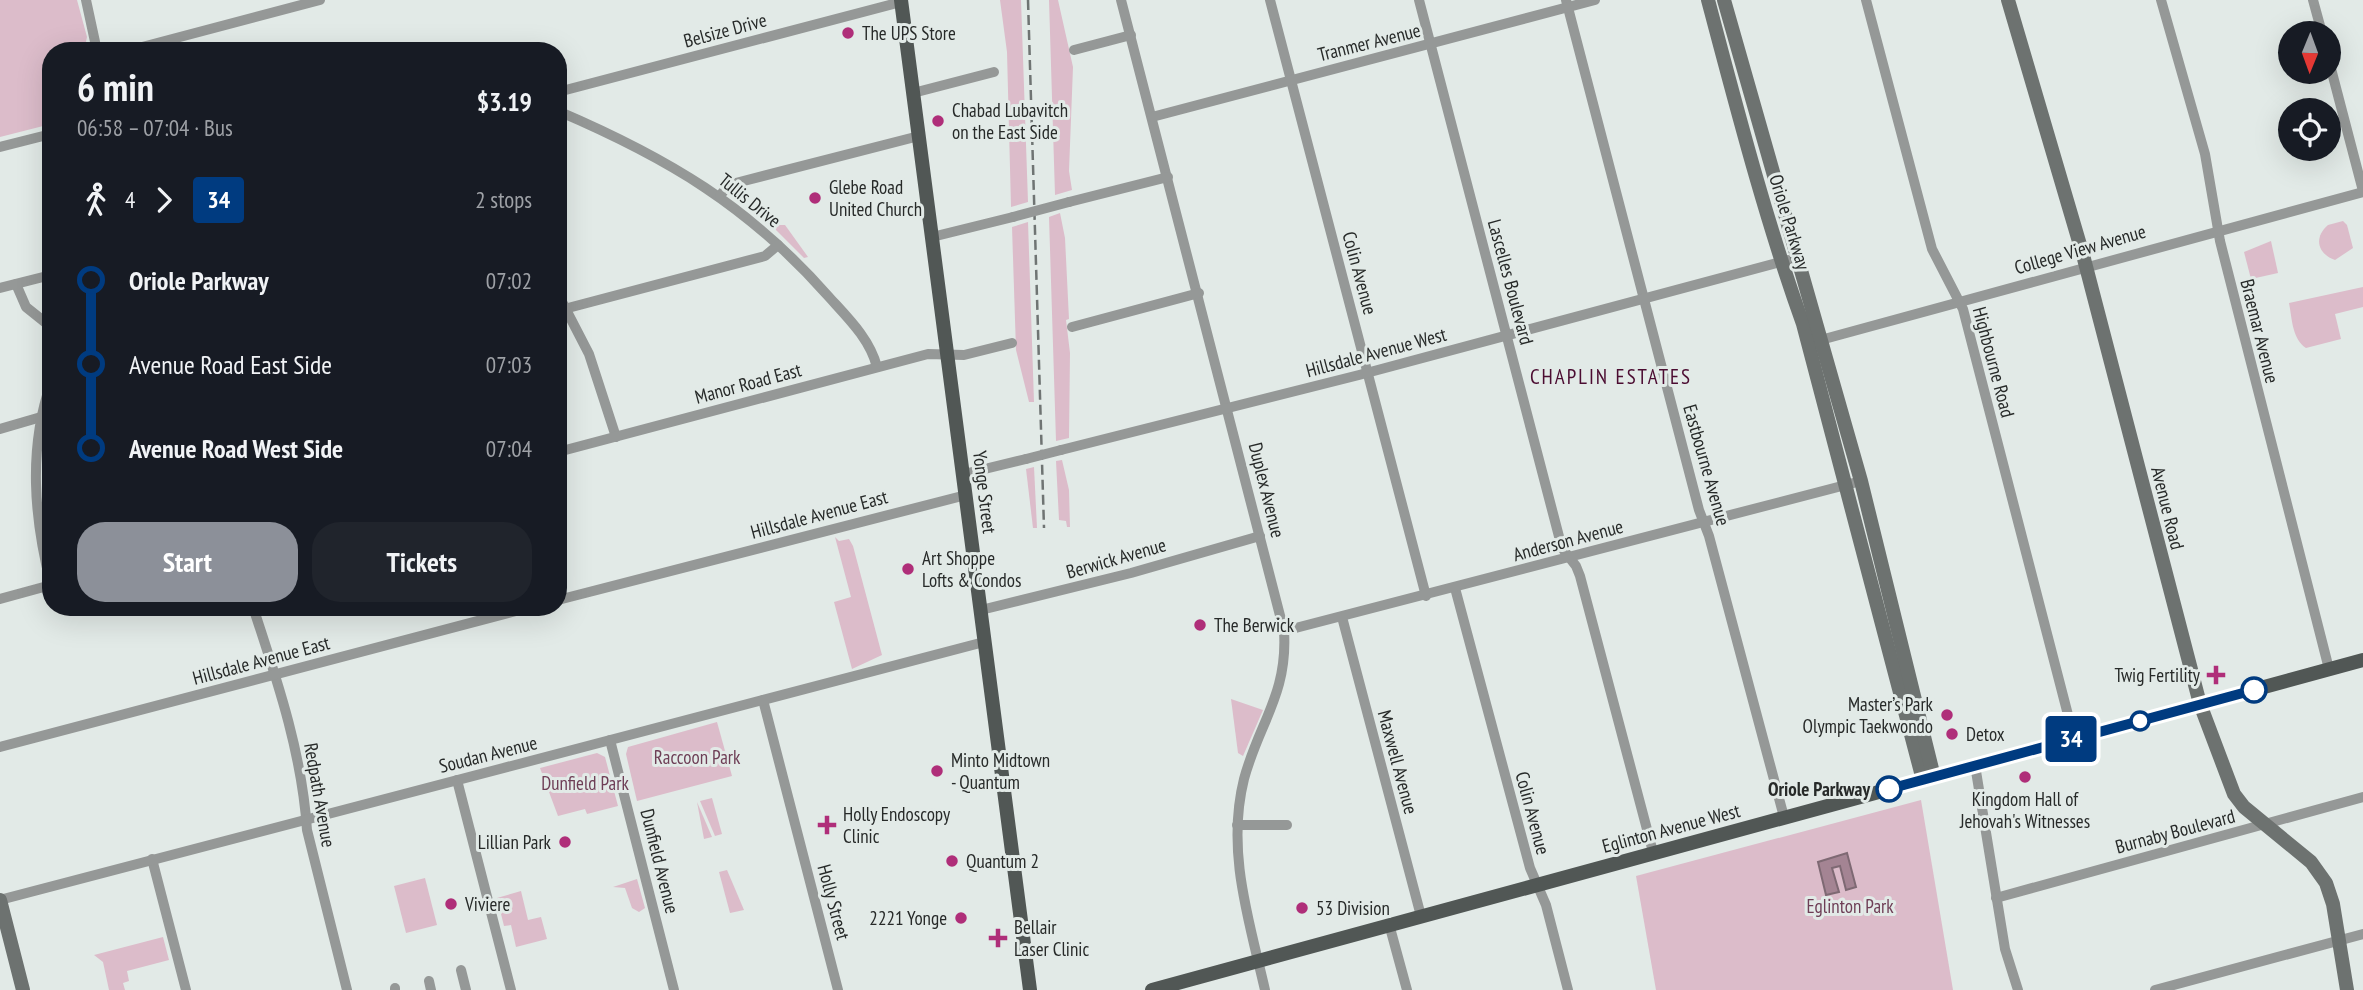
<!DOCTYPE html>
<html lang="en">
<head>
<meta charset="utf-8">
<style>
	:root { --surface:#171b24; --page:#20242c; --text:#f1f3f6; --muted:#9ea1a6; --accent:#8c9099 }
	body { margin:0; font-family:"PT Sans Narrow",sans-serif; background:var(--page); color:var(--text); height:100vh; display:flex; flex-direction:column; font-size:26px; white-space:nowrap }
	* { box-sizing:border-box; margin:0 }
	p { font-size:23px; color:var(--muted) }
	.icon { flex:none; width:38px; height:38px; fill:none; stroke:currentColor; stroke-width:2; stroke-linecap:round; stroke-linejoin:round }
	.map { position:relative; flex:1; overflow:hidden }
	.sheet { position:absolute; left:42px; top:42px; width:525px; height:574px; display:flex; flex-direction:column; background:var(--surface); border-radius:28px; box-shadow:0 7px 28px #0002 }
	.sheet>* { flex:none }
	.badge { padding:0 14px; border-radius:5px; font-size:24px; line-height:46px }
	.needle { width:46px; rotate:181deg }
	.buttons { position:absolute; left:2278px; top:21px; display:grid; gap:14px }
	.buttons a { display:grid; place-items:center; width:63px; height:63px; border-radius:50%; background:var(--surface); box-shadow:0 7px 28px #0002; font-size:35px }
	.map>.badge { position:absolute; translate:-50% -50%; box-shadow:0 0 0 4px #fff }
	.legs { display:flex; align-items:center; gap:10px; height:77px; padding:0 35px; font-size:23px }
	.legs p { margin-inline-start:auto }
	.head { display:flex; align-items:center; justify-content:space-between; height:119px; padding:0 35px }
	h1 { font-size:38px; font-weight:600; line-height:52px }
	.cta { display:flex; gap:14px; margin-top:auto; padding:14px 35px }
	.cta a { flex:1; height:80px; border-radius:28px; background:var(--accent); color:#fff; font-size:28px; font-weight:600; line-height:80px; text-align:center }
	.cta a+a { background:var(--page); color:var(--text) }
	ul { padding:0 35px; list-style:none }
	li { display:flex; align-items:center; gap:24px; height:84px; font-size:26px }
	li i { display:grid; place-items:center; width:10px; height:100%; margin:0 9px; background:currentColor }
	li i::after { content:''; width:18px; height:18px; margin:-9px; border:5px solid; border-radius:50%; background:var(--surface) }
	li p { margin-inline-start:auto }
	li:first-child i { background:linear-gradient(#0000 50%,currentColor 0) }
	li:last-child i { background:linear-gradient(currentColor 50%,#0000 0) }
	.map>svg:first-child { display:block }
	.green { fill:#dcbcca }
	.water { fill:#a48493; stroke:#7e6973; stroke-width:2 }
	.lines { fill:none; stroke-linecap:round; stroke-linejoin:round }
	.street { stroke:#959897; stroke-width:10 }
	.secondary { stroke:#6d7270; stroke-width:14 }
	.primary { stroke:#515755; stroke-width:14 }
	.rail { stroke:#6f7473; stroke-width:2.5; stroke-dasharray:10 5; stroke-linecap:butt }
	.street-bridge { stroke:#959897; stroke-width:10 }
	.line-1-casing { stroke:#fff; stroke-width:16 }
	.line-1 { stroke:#003b80; stroke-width:10 }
	.poi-dot { fill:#af2e79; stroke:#e2eae7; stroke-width:2.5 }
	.stop-1-dot { fill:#fff; stroke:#003b80; stroke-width:3.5 }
	.labels { text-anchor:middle; stroke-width:6; stroke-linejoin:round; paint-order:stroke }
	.street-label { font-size:19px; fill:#272a29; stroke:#e2eae7 }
	.poi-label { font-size:19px; fill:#272a29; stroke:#e2eae7; text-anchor:start }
	.park-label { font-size:19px; fill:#6e3e56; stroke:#e2eae7 }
	.stop-label { font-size:19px; font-weight:bold; fill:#272a29; stroke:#e2eae7; text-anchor:end }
	.neighbourhood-label { font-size:21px; letter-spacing:2px; fill:#4b0c31; stroke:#e2eae7 }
</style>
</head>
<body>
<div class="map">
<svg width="2363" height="990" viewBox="0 0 2363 990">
	<rect width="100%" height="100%" fill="#e2eae7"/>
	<g class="green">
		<polygon points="0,0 77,0 87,37 84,51 51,51 51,124 0,137"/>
		<polygon points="1000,0 1021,0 1028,202 1011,207 1007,52"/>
		<polygon points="1049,0 1058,0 1073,67 1069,171 1072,190 1055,195"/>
		<polygon points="1060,213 1065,238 1069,319 1066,320 1070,353 1069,438 1056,441 1049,217"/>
		<path d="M2343 221 2347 225 2353 248 2335 260C2318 254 2313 238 2328 225Z"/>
		<polygon points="1028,222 1034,402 1029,402 1016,350 1012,227"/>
		<polygon points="778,225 785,225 808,257 804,258 775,229"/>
		<polygon points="2271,241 2278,273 2251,279 2244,252"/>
		<path d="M2363 287V307L2335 314 2341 339 2306 348C2292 339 2292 318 2289 303Z"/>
		<polygon points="1062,460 1069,490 1070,527 1067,527 1066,521 1059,520 1056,461"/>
		<polygon points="1034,467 1037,528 1033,528 1026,469"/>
		<polygon points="835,537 839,541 849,539 853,546 882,655 852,669 834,602 851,597"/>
		<polygon points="1231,699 1263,710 1243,756 1238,753"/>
		<polygon points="717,722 732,776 637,801 626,754 628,747"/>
		<polygon points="597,753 605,757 618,806 587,814 585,809 558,816 540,768"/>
		<polygon points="712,798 722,834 715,836 700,801"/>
		<polygon points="1921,800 1953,990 1656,990 1636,876"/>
		<polygon points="697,802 712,837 704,839"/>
		<polygon points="727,870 744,910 730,913 719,872"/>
		<polygon points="425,878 437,925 406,933 394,886"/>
		<polygon points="637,879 645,908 639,912 632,908 625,888 613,887"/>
		<polygon points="521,891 528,920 541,917 547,939 516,947 511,925 504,926 497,898"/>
		<polygon points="163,937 169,960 127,971 129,981 123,983 125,990 109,990 103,962 94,955"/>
	</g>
	<polygon class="water" points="1847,853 1856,887 1846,890 1840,866 1832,868 1839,892 1826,895 1818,862"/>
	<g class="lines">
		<g class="street">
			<polyline points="86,0 97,51"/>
			<path d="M1121 0 1284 631C1288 694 1259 723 1244 779 1226 851 1249 920 1265 990"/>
			<polyline points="1270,0 1426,596"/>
			<polyline points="1419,0 1562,548 1576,566 1580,576 1653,852"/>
			<polyline points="1566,0 1699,510 1709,536 1784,817"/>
			<polyline points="1866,0 1932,249 1963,309 2074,738"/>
			<polyline points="2161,0 2205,154 2220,241 2329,669"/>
			<polyline points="2313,0 2322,33"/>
			<polyline points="1074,50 1131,35"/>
			<polyline points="127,51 320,0"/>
			<polyline points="2329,61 2363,191"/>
			<polyline points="558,92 901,2"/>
			<polyline points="913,93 994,72"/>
			<path d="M558 111C668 158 749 206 829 297 848 318 870 339 877 367"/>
			<polyline points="1152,117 1595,0"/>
			<polyline points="0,147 51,134"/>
			<polyline points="720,196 728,185 919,136"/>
			<polyline points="1069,202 1168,177"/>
			<polyline points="932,237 1013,217"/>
			<polyline points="16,284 26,307 51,327"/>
			<polyline points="0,288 51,275"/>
			<polyline points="558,294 589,354 616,437"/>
			<polyline points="568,308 765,256 778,245"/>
			<polyline points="1072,327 1199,293"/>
			<polyline points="1817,341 2363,192"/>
			<polyline points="0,429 41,417"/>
			<polyline points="1061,450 1359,375 1788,260"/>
			<polyline points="558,452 928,354 964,355 1012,343"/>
			<polyline points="964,474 1026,459"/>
			<path d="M51 585C34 518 28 449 51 383"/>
			<polyline points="1455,588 1530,868 1546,905 1568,990"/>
			<polyline points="0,599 51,585"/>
			<polyline points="558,600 966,495"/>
			<path d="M253 607C277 680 302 753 307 830L347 990"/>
			<polyline points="981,610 1131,573 1260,536"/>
			<polyline points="1342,617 1421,916"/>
			<polyline points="1284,631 1861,481"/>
			<polyline points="763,700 838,990"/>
			<polyline points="610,740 674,990"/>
			<polyline points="0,747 531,607"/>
			<polyline points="1975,765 2005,949 2018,990"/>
			<polyline points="457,780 511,990"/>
			<polyline points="1237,825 1287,825"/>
			<polyline points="152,859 186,990"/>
			<polyline points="1996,898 2363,797"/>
			<polyline points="0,900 984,642"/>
			<polyline points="1389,924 1407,990"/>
			<polyline points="461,970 466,990"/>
			<polyline points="429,981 431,990"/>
			<polyline points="395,988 395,990"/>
			<polyline points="2155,990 2363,934"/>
		</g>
		<g class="secondary">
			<path d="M1708 0C1737 109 1765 218 1803 324L1923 780"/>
			<polyline points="1724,0 1861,481 1934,777"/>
			<polyline points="2008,0 2083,255 2200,704 2234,794 2244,807 2311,862 2326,883 2333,904 2347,990"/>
			<polyline points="0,900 23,990"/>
		</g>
		<g class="primary">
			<polyline points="901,0 1030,990"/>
			<polyline points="1152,990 2363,660"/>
		</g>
		<polyline class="rail" points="1028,0 1044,528"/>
		<g class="street-bridge">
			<polyline points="1013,217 1069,202"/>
			<polyline points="1026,459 1061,450"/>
		</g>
	</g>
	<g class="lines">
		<defs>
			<polyline id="line-1" points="1889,789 2254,690"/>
		</defs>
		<use href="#line-1" class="line-1-casing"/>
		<use href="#line-1" class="line-1"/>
	</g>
	<g class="poi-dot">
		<circle cx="848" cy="33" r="7"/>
		<circle cx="938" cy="121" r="7"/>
		<circle cx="815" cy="198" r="7"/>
		<circle cx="908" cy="569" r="7"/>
		<circle cx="1200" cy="625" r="7"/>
		<path d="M2212.5 664.5h7v7h7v7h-7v7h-7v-7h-7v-7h7z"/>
		<circle cx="1947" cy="715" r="7"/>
		<circle cx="1952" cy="734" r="7"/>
		<circle cx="937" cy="771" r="7"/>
		<circle cx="2025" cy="777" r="7"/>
		<path d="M823.5 814.5h7v7h7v7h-7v7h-7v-7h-7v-7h7z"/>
		<circle cx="565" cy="842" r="7"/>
		<circle cx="952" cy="861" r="7"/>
		<circle cx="451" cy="904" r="7"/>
		<circle cx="1302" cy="908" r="7"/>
		<circle cx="961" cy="918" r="7"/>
		<path d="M994.5 927.5h7v7h7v7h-7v7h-7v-7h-7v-7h7z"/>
	</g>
	<g class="stop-1-dot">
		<circle cx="2254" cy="690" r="12"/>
		<circle cx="2140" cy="721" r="9"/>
		<circle cx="1889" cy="789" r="12"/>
	</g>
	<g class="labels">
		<g class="street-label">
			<text transform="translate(725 30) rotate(-15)" y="7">Belsize Drive</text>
			<text transform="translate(1369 42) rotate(-14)" y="7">Tranmer Avenue</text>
			<text transform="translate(750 200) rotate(39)" y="7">Tullis Drive</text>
			<text transform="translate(1790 222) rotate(73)" y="7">Oriole Parkway</text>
			<text transform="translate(2080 249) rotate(-16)" y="7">College View Avenue</text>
			<text transform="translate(1360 273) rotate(75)" y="7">Colin Avenue</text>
			<text transform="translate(1511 282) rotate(75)" y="7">Lascelles Boulevard</text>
			<text transform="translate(2260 331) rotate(76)" y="7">Braemar Avenue</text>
			<text transform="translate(1376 352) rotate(-15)" y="7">Hillsdale Avenue West</text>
			<text transform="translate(1994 362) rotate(75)" y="7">Highbourne Road</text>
			<text transform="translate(748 383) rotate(-15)" y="7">Manor Road East</text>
			<text transform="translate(1707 465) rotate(74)" y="7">Eastbourne Avenue</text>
			<text transform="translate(1267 490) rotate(76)" y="7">Duplex Avenue</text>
			<text transform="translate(985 492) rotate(83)" y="7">Yonge Street</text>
			<text transform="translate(2168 508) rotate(76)" y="7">Avenue Road</text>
			<text transform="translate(819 514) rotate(-15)" y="7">Hillsdale Avenue East</text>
			<text transform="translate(1568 540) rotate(-15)" y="7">Anderson Avenue</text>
			<text transform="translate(1116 558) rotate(-16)" y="7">Berwick Avenue</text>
			<text transform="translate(261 660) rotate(-15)" y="7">Hillsdale Avenue East</text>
			<text transform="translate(488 754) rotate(-14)" y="7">Soudan Avenue</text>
			<text transform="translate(1398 762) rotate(75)" y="7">Maxwell Avenue</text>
			<text transform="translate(320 795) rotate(80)" y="7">Redpath Avenue</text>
			<text transform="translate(1533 813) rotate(75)" y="7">Colin Avenue</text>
			<text transform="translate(1671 828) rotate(-15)" y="7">Eglinton Avenue West</text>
			<text transform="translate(2175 831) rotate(-15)" y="7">Burnaby Boulevard</text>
			<text transform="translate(660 861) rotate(76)" y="7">Dunfield Avenue</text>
			<text transform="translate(834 902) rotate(75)" y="7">Holly Street</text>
		</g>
		<g class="poi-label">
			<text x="862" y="40">The UPS Store</text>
			<text x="952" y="117">Chabad Lubavitch<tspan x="952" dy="22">on the East Side</tspan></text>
			<text x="829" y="194">Glebe Road<tspan x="829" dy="22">United Church</tspan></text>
			<text x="922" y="565">Art Shoppe<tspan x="922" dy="22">Lofts &amp; Condos</tspan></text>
			<text x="1214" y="632">The Berwick</text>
			<text x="2200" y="682" text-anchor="end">Twig Fertility</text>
			<text x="1933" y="711" text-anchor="end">Master’s Park<tspan x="1933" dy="22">Olympic Taekwondo</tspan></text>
			<text x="1966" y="741">Detox</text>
			<text x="951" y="767">Minto Midtown<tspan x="951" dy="22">- Quantum</tspan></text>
			<text x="2025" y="806" text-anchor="middle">Kingdom Hall of<tspan x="2025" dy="22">Jehovah's Witnesses</tspan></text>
			<text x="843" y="821">Holly Endoscopy<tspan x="843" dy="22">Clinic</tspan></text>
			<text x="551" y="849" text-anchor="end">Lillian Park</text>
			<text x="966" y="868">Quantum 2</text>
			<text x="465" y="911">Viviere</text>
			<text x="1316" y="915">53 Division</text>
			<text x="947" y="925" text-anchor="end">2221 Yonge</text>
			<text x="1014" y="934">Bellair<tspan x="1014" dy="22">Laser Clinic</tspan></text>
		</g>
		<g class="park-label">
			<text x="697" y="764">Raccoon Park</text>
			<text x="585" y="790">Dunfield Park</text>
			<text x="1850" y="913">Eglinton Park</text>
		</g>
		<g class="stop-label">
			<text x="1870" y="796">Oriole Parkway</text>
		</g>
		<g class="neighbourhood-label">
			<text x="1611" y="384">CHAPLIN ESTATES</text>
		</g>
	</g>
</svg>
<div class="buttons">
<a><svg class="needle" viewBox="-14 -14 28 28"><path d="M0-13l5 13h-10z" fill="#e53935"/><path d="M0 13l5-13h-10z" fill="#9ea1a6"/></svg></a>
<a><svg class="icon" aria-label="locate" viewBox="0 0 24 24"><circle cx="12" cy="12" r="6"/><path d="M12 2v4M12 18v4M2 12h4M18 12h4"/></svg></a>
</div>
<b class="badge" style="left:2071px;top:739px;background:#003b80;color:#fff">34</b>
<section class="sheet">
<div class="head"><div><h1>6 min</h1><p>06:58 – 07:04 · Bus</p></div><b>$3.19</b></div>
<div class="legs"><svg class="icon" aria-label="walk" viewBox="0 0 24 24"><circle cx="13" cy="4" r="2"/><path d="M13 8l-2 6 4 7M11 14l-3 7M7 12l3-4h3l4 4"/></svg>4<svg class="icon" aria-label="forward" viewBox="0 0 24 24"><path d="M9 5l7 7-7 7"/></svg><b class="badge" style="background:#003b80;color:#fff">34</b><p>2 stops</p></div>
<ul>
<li><i style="color:#003b80"></i><b>Oriole Parkway</b><p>07:02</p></li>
<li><i style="color:#003b80"></i><span>Avenue Road East Side</span><p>07:03</p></li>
<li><i style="color:#003b80"></i><b>Avenue Road West Side</b><p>07:04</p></li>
</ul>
<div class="cta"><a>Start</a><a>Tickets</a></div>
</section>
</div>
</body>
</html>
